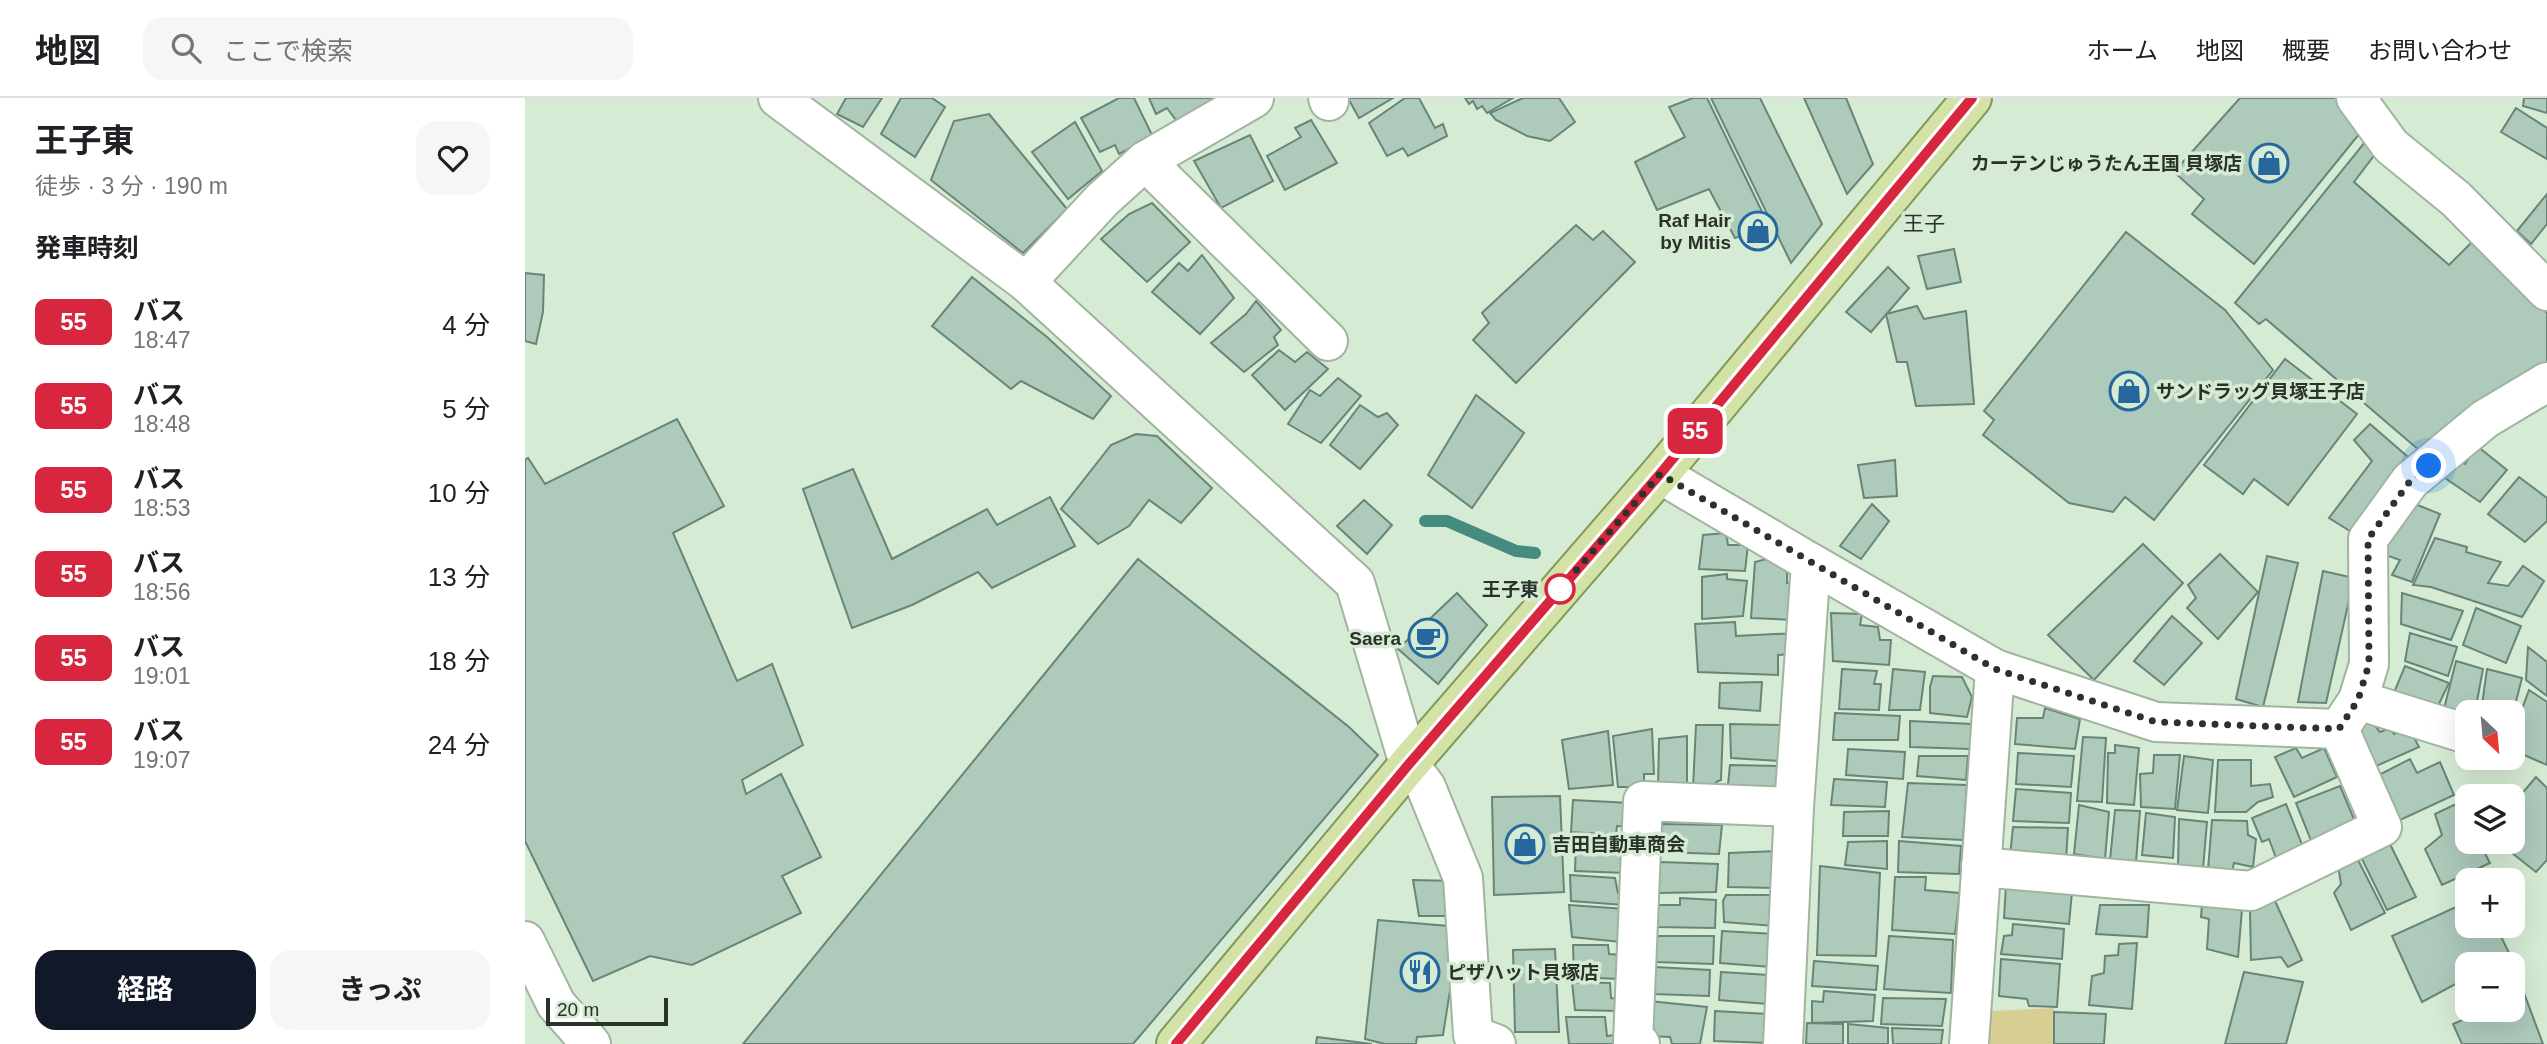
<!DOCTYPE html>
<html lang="ja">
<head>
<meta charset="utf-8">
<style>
	:root { --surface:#fff; --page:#f6f6f6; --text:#202124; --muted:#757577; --line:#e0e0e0; --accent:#111827 }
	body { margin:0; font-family:Arial,"Noto Sans JP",sans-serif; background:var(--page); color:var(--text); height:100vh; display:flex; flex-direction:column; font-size:26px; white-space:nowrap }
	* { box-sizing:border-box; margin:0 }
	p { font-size:23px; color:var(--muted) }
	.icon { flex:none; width:38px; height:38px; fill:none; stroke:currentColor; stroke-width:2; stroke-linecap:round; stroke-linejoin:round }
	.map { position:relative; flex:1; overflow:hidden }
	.sheet { display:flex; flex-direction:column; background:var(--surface); width:525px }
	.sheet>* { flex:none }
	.badge { padding:0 14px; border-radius:10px; font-size:24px; line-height:46px }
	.needle { width:46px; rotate:154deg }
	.fabs { position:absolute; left:1930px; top:602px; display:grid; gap:14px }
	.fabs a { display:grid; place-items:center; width:70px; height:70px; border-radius:14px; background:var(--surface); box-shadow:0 7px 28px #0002; font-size:35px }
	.scale { position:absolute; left:21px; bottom:18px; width:122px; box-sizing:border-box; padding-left:7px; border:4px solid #2a3229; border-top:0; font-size:19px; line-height:24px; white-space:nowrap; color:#2a3229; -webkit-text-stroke:5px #d6ebd4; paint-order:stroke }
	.you { position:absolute; width:35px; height:35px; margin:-18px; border:5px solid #fff; border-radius:50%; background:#1a73e8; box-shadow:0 0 0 10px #1a73e833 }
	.map>.badge { position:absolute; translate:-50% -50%; box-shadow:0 0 0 4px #fff }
	h2 { padding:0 35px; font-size:26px; line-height:63px }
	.round { display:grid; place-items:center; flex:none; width:74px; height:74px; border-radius:21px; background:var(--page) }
	.headline { display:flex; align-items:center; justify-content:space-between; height:119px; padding:0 35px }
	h1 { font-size:33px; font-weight:700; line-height:52px }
	.action { display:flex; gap:14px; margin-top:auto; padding:14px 35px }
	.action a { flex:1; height:80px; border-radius:21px; background:var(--accent); color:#fff; font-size:28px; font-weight:700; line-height:80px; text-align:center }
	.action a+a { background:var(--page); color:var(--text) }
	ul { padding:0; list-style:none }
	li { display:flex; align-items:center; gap:21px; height:84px; padding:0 35px }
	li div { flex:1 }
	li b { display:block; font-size:26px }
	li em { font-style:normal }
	li .badge { min-width:77px; font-weight:700; text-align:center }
	header { display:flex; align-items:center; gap:42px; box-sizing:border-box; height:98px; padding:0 35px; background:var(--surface); border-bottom:2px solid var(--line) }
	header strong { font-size:33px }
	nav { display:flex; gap:38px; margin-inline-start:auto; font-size:24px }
	.search { width:490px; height:63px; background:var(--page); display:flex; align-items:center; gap:18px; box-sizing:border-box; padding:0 24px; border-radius:21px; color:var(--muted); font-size:26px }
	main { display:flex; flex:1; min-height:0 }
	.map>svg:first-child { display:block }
	.green { fill:#d8cf94 }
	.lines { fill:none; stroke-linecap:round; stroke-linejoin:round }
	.stream { stroke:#468b7f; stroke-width:12 }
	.building { fill:#adcabb; stroke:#698577; stroke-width:2 }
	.minor-casing { stroke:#a0b49e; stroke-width:42 }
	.primary-casing { stroke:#849854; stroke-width:42 }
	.minor { stroke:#fff; stroke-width:38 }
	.primary { stroke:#d3e2a6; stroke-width:38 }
	.line-casing { stroke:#fff; stroke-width:16 }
	.line { stroke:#d7263d; stroke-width:10 }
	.walk { stroke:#2a3229; stroke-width:7; stroke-dasharray:0 12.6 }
	.stop-dot { fill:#fff; stroke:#d7263d; stroke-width:3.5 }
	.labels { text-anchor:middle; stroke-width:7; stroke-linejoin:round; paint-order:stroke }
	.poi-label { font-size:19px; font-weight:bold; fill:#2a3229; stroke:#d6ebd4; text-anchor:end }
	.stop-label { font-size:19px; font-weight:bold; fill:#2a3229; stroke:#d6ebd4; text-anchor:end }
	.neighbourhood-label { font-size:21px; fill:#2a3229; stroke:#d6ebd4 }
</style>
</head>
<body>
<header>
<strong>地図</strong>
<div class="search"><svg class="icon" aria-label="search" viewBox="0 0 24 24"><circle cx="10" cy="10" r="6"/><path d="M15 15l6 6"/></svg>ここで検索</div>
<nav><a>ホーム</a><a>地図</a><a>概要</a><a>お問い合わせ</a></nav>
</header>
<main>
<section class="sheet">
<div class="headline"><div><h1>王子東</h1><p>徒歩 · 3 分 · 190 m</p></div><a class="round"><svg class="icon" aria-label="heart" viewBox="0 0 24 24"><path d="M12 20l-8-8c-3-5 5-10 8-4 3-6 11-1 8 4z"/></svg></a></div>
<h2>発車時刻</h2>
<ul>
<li><span class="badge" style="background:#d7263d;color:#fff">55</span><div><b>バス</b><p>18:47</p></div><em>4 分</em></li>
<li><span class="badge" style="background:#d7263d;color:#fff">55</span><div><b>バス</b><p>18:48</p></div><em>5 分</em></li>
<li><span class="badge" style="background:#d7263d;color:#fff">55</span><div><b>バス</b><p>18:53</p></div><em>10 分</em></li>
<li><span class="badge" style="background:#d7263d;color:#fff">55</span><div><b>バス</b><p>18:56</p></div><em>13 分</em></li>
<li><span class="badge" style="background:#d7263d;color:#fff">55</span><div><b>バス</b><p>19:01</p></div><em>18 分</em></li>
<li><span class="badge" style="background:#d7263d;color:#fff">55</span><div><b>バス</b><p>19:07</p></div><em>24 分</em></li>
</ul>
<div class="action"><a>経路</a><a>きっぷ</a></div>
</section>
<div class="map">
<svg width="2022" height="946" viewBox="0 0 2022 946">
	<rect width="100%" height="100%" fill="#d6ebd4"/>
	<polygon class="green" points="1529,910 1529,946 1463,946 1466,913"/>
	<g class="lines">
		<polyline class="stream" points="900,423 922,423 991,453 1010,455"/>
	</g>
	<g class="building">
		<polygon points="321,0 357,0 338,29 312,16"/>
		<polygon points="376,0 407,0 420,9 390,59 356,36"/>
		<polygon points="594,0 609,0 628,39 594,56 590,47 575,54 556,20"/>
		<polygon points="624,0 693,0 653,25 642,10 631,16"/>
		<polygon points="823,0 868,0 834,20"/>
		<polygon points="880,0 894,0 910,30 918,26 922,38 883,58 878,50 862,58 844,25"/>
		<polygon points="940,0 988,0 962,15 957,8 952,11 948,3 944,6"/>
		<polygon points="998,0 1034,0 1050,24 1025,43 1002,38 971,22 965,15"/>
		<polygon points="1168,0 1182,0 1244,128 1210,140 1184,91 1132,112 1110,64 1160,39 1144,9"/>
		<polygon points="1186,0 1235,0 1297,126 1266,165"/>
		<polygon points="1279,0 1321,0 1348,66 1322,96"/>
		<polygon points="1715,0 1813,0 1839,30 1729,166 1667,116 1679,101 1649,74"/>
		<polygon points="1999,0 2022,0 2022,15 1998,8"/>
		<polygon points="1991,10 2022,30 2022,61 1976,34"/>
		<polygon points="464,16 542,111 498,155 406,82 429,23"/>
		<polygon points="786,22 812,65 760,92 742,58 776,39 770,30"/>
		<polygon points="550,24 577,73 543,101 507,54"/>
		<polygon points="725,37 748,83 696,110 669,63"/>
		<polygon points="1844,39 1854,51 1829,84 1924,167 1950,141 2022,215 2022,271 1902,359 1741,221 1734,226 1710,205"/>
		<polygon points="2022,96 2022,126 2006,146 1992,133"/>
		<polygon points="627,105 665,144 622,184 576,141 604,116"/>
		<polygon points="1051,127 1068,142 1078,133 1110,164 991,285 948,242 964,225 957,215"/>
		<polygon points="1601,134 1700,212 1748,272 1629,422 1600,399 1588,414 1544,405 1458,337 1469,322 1459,313"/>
		<polygon points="1429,151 1436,184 1402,191 1393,158"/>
		<polygon points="677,157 709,200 675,236 627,194 654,165 663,173"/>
		<polygon points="1363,169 1384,190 1346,234 1321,214"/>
		<polygon points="0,175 19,177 18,214 11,246 0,243"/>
		<polygon points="447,179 522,239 586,298 568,321 496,283 486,291 407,228"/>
		<polygon points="731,203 756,232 749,239 753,247 719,274 686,245 721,216"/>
		<polygon points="1392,208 1399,221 1441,213 1449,306 1391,308 1382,264 1372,264 1361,216"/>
		<polygon points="754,252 770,264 782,254 803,271 760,312 727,277"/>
		<polygon points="1760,261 1832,316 1763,407 1729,381 1718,396 1679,367"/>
		<polygon points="813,280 836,298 796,345 763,326 785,292 795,298"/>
		<polygon points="951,297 999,335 947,410 903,377"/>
		<polygon points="835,307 853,319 862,315 873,327 835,371 805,347"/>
		<polygon points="152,321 199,408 148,435 212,583 247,566 278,647 217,682 221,696 256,676 296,759 257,778 276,815 167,867 125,858 68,883 0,743 0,362 3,360 20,386"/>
		<polygon points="1845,326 1883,359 1828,435 1804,420 1847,363 1829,342"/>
		<polygon points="611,336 632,338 687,390 656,425 624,402 604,428 573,446 536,411 586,347"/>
		<polygon points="1952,348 1982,372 1955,404 1920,380 1933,363 1940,366"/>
		<polygon points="1370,362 1372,398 1339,400 1333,367"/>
		<polygon points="328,371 367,461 462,411 472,427 525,399 550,448 467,490 453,474 387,507 327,530 278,391"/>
		<polygon points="1994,379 2022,400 2022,423 2000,444 1963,416"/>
		<polygon points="839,402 867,427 842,456 812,428"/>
		<polygon points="1885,404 1915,416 1887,484 1867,477 1875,462 1858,456"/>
		<polygon points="1347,406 1364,423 1336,461 1315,448"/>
		<polygon points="1201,435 1203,447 1223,447 1220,473 1174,471 1178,437"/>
		<polygon points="1910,440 1942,449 1941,454 1976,464 1963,485 1983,488 1998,468 2019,483 1997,519 1906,489 1888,487"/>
		<polygon points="1618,446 1658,485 1569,582 1523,537"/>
		<polygon points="1695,456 1733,494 1693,541 1662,510 1671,500 1663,487"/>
		<polygon points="1742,458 1773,465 1738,609 1711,601"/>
		<polygon points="1245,460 1262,471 1262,485 1268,486 1270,522 1226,520 1230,464"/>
		<polygon points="613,461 824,629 853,657 608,946 218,946"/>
		<polygon points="1798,473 1829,480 1801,605 1773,604"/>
		<polygon points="1202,476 1202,481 1222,483 1218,518 1177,521 1177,479"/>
		<polygon points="932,495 962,527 913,586 873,551"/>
		<polygon points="1877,495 1938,513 1926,542 1876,526"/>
		<polygon points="1951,510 1996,528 1981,565 1938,547"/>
		<polygon points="1306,515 1337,516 1335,527 1353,529 1355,542 1366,542 1364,567 1308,563"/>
		<polygon points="1647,518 1677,545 1639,587 1609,563"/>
		<polygon points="1210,524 1211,538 1273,535 1269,556 1253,557 1253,577 1173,574 1170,526"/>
		<polygon points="1885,535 1932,549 1923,578 1880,563"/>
		<polygon points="2003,549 2022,564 2022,598 2001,582"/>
		<polygon points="1931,563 1958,571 1950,614 1942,614 1942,618 1919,611"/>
		<polygon points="1880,568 1924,585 1912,610 1868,597"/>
		<polygon points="1317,571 1352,573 1349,586 1356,586 1354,612 1314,611"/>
		<polygon points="1368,571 1400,574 1395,612 1364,612"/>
		<polygon points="1962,571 1997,580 1988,615 1956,614"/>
		<polygon points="1408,578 1437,579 1447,599 1442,619 1405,615 1405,589"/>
		<polygon points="1237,584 1235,613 1194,610 1195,585"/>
		<polygon points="2004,592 2022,604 2022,667 1988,652 1988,635"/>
		<polygon points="1520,610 1555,621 1550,651 1490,646 1492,620 1518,620"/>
		<polygon points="1310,615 1375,618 1373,642 1308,642"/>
		<polygon points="1385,623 1447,626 1445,651 1385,649"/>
		<polygon points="1846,623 1855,634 1865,630 1869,636 1884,630 1894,649 1849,669 1830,629"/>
		<polygon points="1205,626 1257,627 1255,663 1206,660"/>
		<polygon points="1171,627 1198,627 1196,682 1191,684 1189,691 1168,689"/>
		<polygon points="1127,631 1129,676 1119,676 1119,689 1093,689 1088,638"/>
		<polygon points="1083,633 1088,687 1044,691 1037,642"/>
		<polygon points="1162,638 1162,690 1133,690 1134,641"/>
		<polygon points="1558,639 1581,640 1577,704 1552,703"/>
		<polygon points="1590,647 1614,650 1609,707 1582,705 1583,655 1590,655"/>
		<polygon points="1771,650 1777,660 1799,650 1812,679 1769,699 1750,659"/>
		<polygon points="1323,651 1380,654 1378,681 1321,677"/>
		<polygon points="1493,655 1549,658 1546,689 1491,686"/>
		<polygon points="1629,657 1655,657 1650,711 1616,709 1615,676 1628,675"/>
		<polygon points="1394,658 1443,658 1441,682 1392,678"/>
		<polygon points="1659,658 1688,662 1683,715 1652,712"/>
		<polygon points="1885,661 1892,675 1915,664 1929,697 1873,723 1852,678"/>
		<polygon points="1693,662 1726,662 1726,688 1745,686 1748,699 1733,704 1721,714 1690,714"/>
		<polygon points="1205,667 1255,668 1251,694 1202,697"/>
		<polygon points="2011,679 2022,690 2022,762 2011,774 1973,744 1988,744 1988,706"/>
		<polygon points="1309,681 1362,684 1360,709 1306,707"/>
		<polygon points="1383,685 1442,687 1438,742 1377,739"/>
		<polygon points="1815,688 1831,726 1787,745 1771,705"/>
		<polygon points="1491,691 1546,695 1544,725 1488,723"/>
		<polygon points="1035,698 1039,794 969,797 967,699"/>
		<polygon points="1048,702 1105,705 1103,729 1092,728 1091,737 1046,734"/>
		<polygon points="1935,704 1942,720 1942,744 1954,744 1965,765 1917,787 1900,751 1917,737 1910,716"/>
		<polygon points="1761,706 1778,749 1751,760 1744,741 1737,744 1727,720"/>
		<polygon points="1554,707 1584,714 1580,761 1549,756"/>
		<polygon points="1590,712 1615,713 1611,764 1585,762"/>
		<polygon points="1364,713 1363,738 1318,738 1319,714"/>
		<polygon points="1621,715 1650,719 1648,760 1617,757"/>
		<polygon points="1654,721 1682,724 1678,771 1653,769"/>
		<polygon points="1687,722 1722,723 1723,737 1731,741 1728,769 1709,765 1707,774 1683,772"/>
		<polygon points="1135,726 1197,727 1194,756 1134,754"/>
		<polygon points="1488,729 1543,730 1541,762 1485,758"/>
		<polygon points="1362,743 1362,771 1320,767 1323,744"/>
		<polygon points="1374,743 1436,748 1434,776 1373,774"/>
		<polygon points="1051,744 1104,746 1100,775 1050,773"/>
		<polygon points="1864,744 1891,799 1862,812 1836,759"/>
		<polygon points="1252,753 1251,790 1203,789 1204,755"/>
		<polygon points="1831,758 1860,815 1826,832 1809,795 1816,786 1813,767"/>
		<polygon points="1135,764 1193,766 1191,794 1133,795"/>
		<polygon points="1295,768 1355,775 1351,858 1292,857"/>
		<polygon points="1045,777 1090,780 1093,795 1099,795 1099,807 1046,803"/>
		<polygon points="1370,779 1401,779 1400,792 1435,795 1430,836 1367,832"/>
		<polygon points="888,782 930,783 933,818 894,818"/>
		<polygon points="1481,787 1547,794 1544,826 1479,820"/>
		<polygon points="1201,797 1252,797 1250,828 1199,824 1198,803"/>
		<polygon points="1155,800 1191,802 1190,830 1132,829 1132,807 1155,807"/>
		<polygon points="1750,803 1777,862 1763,869 1756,859 1726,862 1725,813"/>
		<polygon points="1942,804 1942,828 1971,828 1985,857 1967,866 1942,866 1942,880 1897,904 1867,838"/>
		<polygon points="1677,806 1717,811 1713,859 1682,851 1684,821 1676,819"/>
		<polygon points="1044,807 1100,811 1096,844 1047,839"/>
		<polygon points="1575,807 1624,807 1622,839 1571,836"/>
		<polygon points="853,822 935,829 918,937 892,939 891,946 860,946 840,941"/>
		<polygon points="1488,826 1539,831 1537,861 1476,856 1479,838 1487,837"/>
		<polygon points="1197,833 1249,836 1246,869 1195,865"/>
		<polygon points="1130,838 1189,838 1188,866 1131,864"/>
		<polygon points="1364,838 1428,842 1426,895 1359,891"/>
		<polygon points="1612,845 1607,911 1564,907 1567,878 1579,875 1580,858 1593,857 1594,846"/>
		<polygon points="1048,847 1083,847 1084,856 1096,857 1095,881 1049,879"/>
		<polygon points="1030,851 1034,934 990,934 988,852"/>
		<polygon points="1476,861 1535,866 1532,909 1504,908 1502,901 1474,898"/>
		<polygon points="1289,863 1353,868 1351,892 1287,888"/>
		<polygon points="1130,869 1185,872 1184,898 1129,896"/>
		<polygon points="1196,874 1244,877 1242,906 1194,902"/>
		<polygon points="1719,874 1778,884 1761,946 1700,946"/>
		<polygon points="1047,884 1085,885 1086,900 1094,901 1093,913 1050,912"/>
		<polygon points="1299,893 1350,897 1348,923 1287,925 1287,903 1298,904"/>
		<polygon points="1999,895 2018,946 1937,946 1928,926 1961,912 1988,912 1988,900"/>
		<polygon points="1358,900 1421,901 1417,928 1356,926"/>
		<polygon points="1124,903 1182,909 1175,946 1147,946 1145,939 1125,938"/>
		<polygon points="1190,913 1243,916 1244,945 1189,943"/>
		<polygon points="1529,914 1581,916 1579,946 1529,946"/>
		<polygon points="1041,919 1080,919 1082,938 1096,936 1096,946 1044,946"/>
		<polygon points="1282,925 1318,926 1318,946 1281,946"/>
		<polygon points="1323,926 1363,930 1363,946 1323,946"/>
		<polygon points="1367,930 1418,932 1416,946 1368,946"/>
		<polygon points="792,939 847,946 791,946"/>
	</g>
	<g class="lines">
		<defs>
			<g id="minor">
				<polyline points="253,0 501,184 830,485 884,666 901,689 938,780 948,937 971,946"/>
				<polyline points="803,0 804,3"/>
				<polyline points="1831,0 1866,48 1931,101 2022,193"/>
				<polyline points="620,63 803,243"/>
				<polyline points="501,184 577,102 620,63 729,0"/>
				<polyline points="1135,376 1286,465 1269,709 1258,946"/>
				<polyline points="1286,465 1470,571 1631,624 1814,631"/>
				<polyline points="1833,602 1942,636"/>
				<polyline points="1814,631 1833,602 1844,566 1843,441 1885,383 1960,321 2022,284"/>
				<polyline points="1456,769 1726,793 1857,729 1814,631"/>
				<polyline points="0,843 31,906 66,946"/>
				<polyline points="1115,946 1108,944 1118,703 1269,709"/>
				<polyline points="1444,946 1470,571"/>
			</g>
			<polyline id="primary" points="651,946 884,666 1135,376 1447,0"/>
		</defs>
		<use href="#minor" class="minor-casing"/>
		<use href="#primary" class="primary-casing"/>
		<use href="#minor" class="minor"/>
		<use href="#primary" class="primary"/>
	</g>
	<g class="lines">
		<defs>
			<polyline id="line" points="651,946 884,666 1135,376 1447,0"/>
		</defs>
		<use href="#line" class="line-casing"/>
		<use href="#line" class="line"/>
		<polyline class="walk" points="1035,491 1135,376 1470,571 1631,624 1814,631 1833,602 1844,566 1843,441 1885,383 1904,368"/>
	</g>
	<defs>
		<symbol id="shop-ring" viewBox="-11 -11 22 22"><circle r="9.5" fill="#d6ebd4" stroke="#26689d" stroke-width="1.5"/><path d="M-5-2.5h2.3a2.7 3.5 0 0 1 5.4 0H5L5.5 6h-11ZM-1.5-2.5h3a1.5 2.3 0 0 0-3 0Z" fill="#26689d"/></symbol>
		<symbol id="cafe-ring" viewBox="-11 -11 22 22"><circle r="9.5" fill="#d6ebd4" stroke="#26689d" stroke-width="1.5"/><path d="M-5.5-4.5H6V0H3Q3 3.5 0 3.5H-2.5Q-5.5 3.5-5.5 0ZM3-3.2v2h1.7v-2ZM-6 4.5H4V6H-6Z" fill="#26689d"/></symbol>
		<symbol id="restaurant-ring" viewBox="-11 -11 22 22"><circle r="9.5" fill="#d6ebd4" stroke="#26689d" stroke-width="1.5"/><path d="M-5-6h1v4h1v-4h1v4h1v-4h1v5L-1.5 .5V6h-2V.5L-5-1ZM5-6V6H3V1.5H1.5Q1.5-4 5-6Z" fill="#26689d"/></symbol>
	</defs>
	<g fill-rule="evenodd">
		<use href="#shop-ring" x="1722" y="43" width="44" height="44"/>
		<use href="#shop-ring" x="1211" y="111" width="44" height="44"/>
		<use href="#shop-ring" x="1582" y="271" width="44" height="44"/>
		<use href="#cafe-ring" x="881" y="518" width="44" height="44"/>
		<use href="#shop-ring" x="978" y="724" width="44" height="44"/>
		<use href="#restaurant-ring" x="873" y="852" width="44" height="44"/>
	</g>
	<circle class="stop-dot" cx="1035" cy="491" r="14"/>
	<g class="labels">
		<g class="poi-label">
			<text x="1717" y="72">カーテンじゅうたん王国 貝塚店</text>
			<text x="1206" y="129">Raf Hair<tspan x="1206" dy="22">by Mitis</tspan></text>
			<text x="1631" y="300" text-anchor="start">サンドラッグ貝塚王子店</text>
			<text x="876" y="547">Saera</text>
			<text x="1027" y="753" text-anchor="start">吉田自動車商会</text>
			<text x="922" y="881" text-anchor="start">ピザハット貝塚店</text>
		</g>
		<g class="stop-label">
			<text x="1014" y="498">王子東</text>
		</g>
		<g class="neighbourhood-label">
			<text x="1399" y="133">王子</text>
		</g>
	</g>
</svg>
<div class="fabs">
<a><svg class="needle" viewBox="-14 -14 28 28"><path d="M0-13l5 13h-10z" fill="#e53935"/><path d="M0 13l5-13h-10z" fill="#757577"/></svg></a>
<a><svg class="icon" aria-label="layers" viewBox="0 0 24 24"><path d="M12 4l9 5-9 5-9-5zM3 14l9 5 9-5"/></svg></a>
<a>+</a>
<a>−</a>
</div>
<div class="scale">20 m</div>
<div class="you" style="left:1904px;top:368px"></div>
<b class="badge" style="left:1170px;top:333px;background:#d7263d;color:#fff">55</b>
</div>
</main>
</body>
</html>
